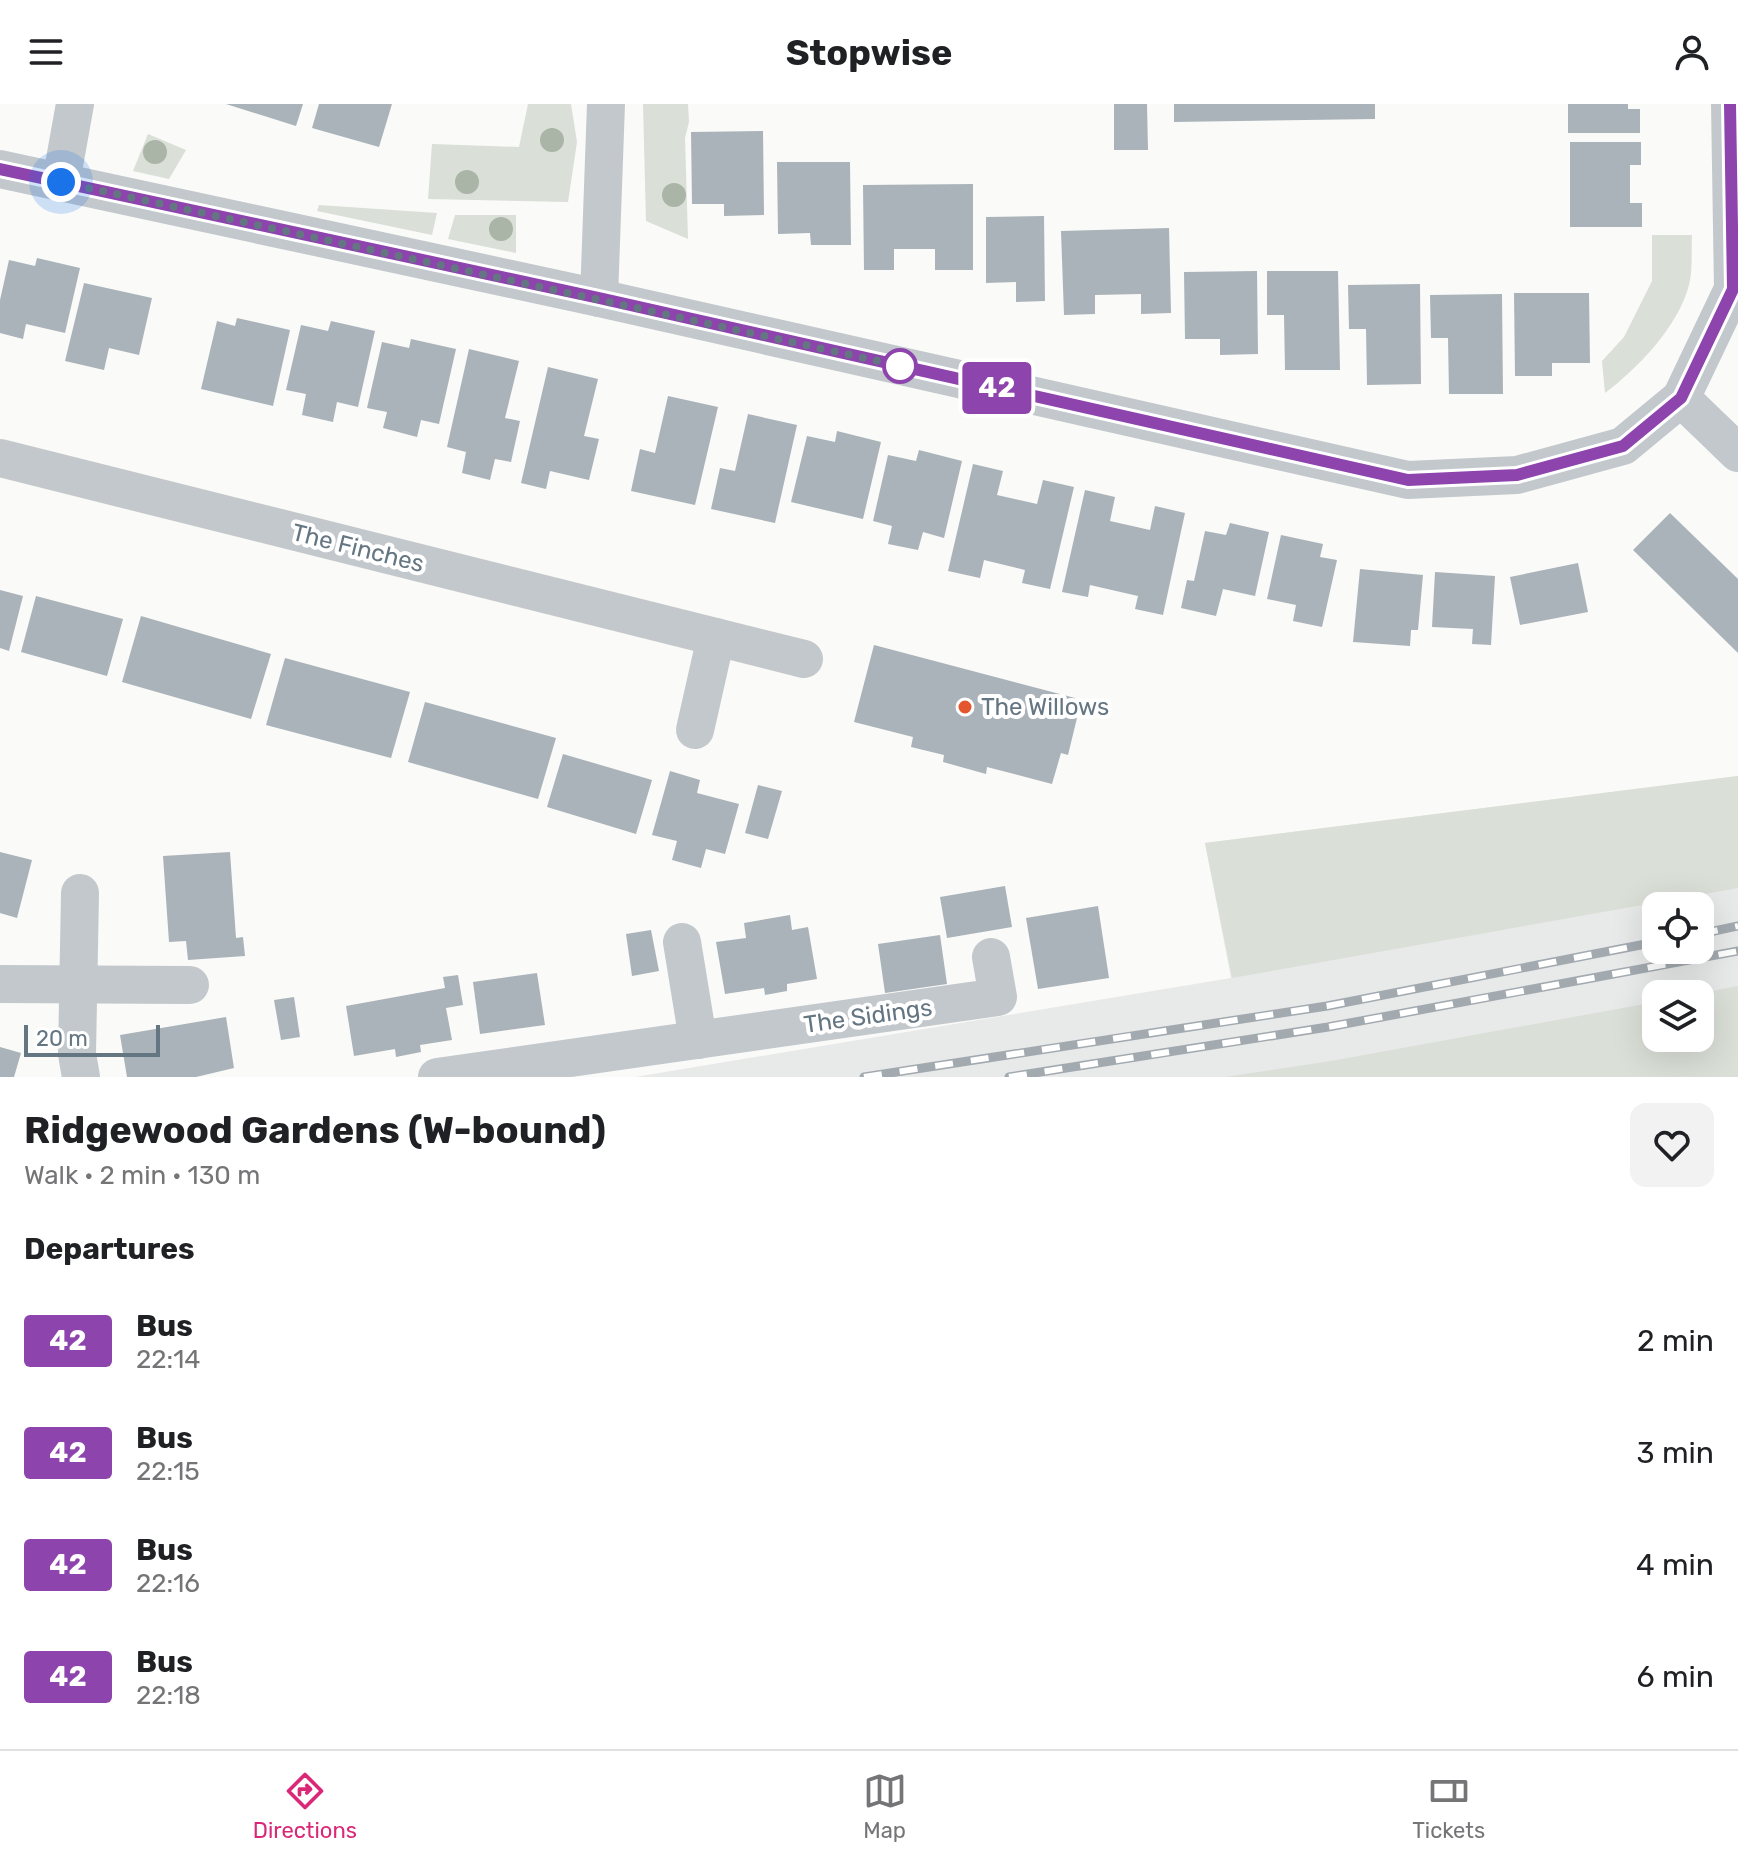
<!DOCTYPE html>
<html lang="en">
<head>
<meta charset="utf-8">
<style>
	:root { --surface:#fff; --page:#f2f2f2; --text:#202124; --muted:#757577; --line:#e0e0e0; --accent:#db2777 }
	body { margin:0; font-family:Rubik,sans-serif; background:var(--page); color:var(--text); height:100vh; display:flex; flex-direction:column; font-size:30px; white-space:nowrap }
	* { box-sizing:border-box; margin:0 }
	p { font-size:26px; color:var(--muted) }
	.icon { flex:none; width:44px; height:44px; fill:none; stroke:currentColor; stroke-width:2; stroke-linecap:round; stroke-linejoin:round }
	.map { position:relative; height:973px; overflow:hidden }
	.details { display:flex; flex-direction:column; background:var(--surface); flex:1 }
	.details>* { flex:none }
	.badge { padding:0 16px; border-radius:6px; font-size:28px; line-height:52px }
	.tools { position:absolute; left:1642px; top:788px; display:grid; gap:16px }
	.tools a { display:grid; place-items:center; width:72px; height:72px; border-radius:16px; background:var(--surface); box-shadow:0 8px 32px #0002; font-size:40px }
	.scale { position:absolute; left:24px; bottom:20px; width:136px; box-sizing:border-box; padding-left:8px; border:4px solid #657683; border-top:0; font-size:22px; line-height:28px; white-space:nowrap; color:#657683; -webkit-text-stroke:6px #fff; paint-order:stroke }
	.you { position:absolute; width:40px; height:40px; margin:-20px; border:6px solid #fff; border-radius:50%; background:#1a73e8; box-shadow:0 0 0 12px #1a73e833 }
	.map>.badge { position:absolute; translate:-50% -50%; box-shadow:0 0 0 4px #fff }
	h2 { padding:0 24px; font-size:30px; line-height:72px }
	.round { display:grid; place-items:center; flex:none; width:84px; height:84px; border-radius:16px; background:var(--page) }
	.summary { display:flex; align-items:center; justify-content:space-between; height:136px; padding:0 24px }
	h1 { font-size:38px; font-weight:700; line-height:60px }
	ul { padding:0; list-style:none }
	li { display:flex; align-items:center; gap:24px; height:112px; padding:0 24px }
	li div { flex:1 }
	li b { display:block; font-size:30px }
	li em { font-style:normal }
	li .badge { min-width:88px; font-weight:700; text-align:center }
	header { display:flex; justify-content:space-between; align-items:center; height:104px; padding:0 24px; background:var(--surface); font-size:36px; font-weight:700 }
	.tabs { display:flex; justify-content:space-around; align-items:center; height:112px; border-top:2px solid var(--line); background:var(--surface); font-size:22px; color:var(--muted) }
	.tabs a { display:grid; justify-items:center; gap:4px }
	.tabs .active { color:var(--accent) }
	.map>svg:first-child { display:block }
	.built { fill:#e8e9e9; fill-rule:evenodd }
	.green { fill:#dadfd7 }
	.building { fill:#aab3b9 }
	.lines { fill:none; stroke-linecap:round; stroke-linejoin:round }
	.street { stroke:#c3c8cc; stroke-width:38 }
	.rail-casing { stroke:#a2aab0; stroke-width:9 }
	.rail { stroke:#fff; stroke-width:6; stroke-dasharray:18; stroke-linecap:butt }
	.tree { fill:#aab4a7 }
	.line-casing { stroke:#fff; stroke-width:18 }
	.line { stroke:#8e44ad; stroke-width:12 }
	.walk { stroke:#657683; stroke-width:8; stroke-dasharray:0 14.4 }
	.stop-dot { fill:#fff; stroke:#8e44ad; stroke-width:4 }
	.poi-dot { fill:#e4572e; stroke:#fff; stroke-width:3 }
	.labels { text-anchor:middle; stroke-width:8; stroke-linejoin:round; paint-order:stroke }
	.street-label { font-size:24px; fill:#657683; stroke:#fff }
	.poi-label { font-size:24px; fill:#657683; stroke:#fff; text-anchor:start }
</style>
</head>
<body>
<header><svg class="icon" aria-label="menu" viewBox="0 0 24 24"><path d="M4 6h16M4 12h16M4 18h16"/></svg>Stopwise<svg class="icon" aria-label="person" viewBox="0 0 24 24"><circle cx="12" cy="8" r="4"/><path d="M4 21q1-7 8-7t8 7"/></svg></header>
<div class="map">
<svg width="1738" height="973" viewBox="0 0 1738 973">
	<rect width="100%" height="100%" fill="#fafaf8"/>
	<path class="built" d="M1738 672V973H635L1231 874 1205 739ZM1656 802H1700V846H1656ZM1656 890H1700V934H1656Z"/>
	<g class="green">
		<polygon points="528,0 571,0 577,38 568,98 428,95 432,40 519,43"/>
		<polygon points="643,0 688,0 689,18 685,34 688,135 646,117"/>
		<polygon points="148,30 186,46 169,75 133,67"/>
		<polygon points="319,101 437,109 432,131 317,107"/>
		<polygon points="455,111 516,111 516,149 448,135"/>
		<path d="M1652 131H1692C1691 147 1693 166 1689 181 1678 223 1638 264 1605 289L1602 257 1624 233 1652 177Z"/>
		<polygon points="1738,672 1738,784 1232,874 1205,739"/>
		<polygon points="1738,882 1738,973 1225,973 1331,957 1656,898 1656,934 1700,934 1700,890 1697,890"/>
	</g>
	<g class="building">
		<polygon points="226,0 303,0 296,22"/>
		<polygon points="319,0 392,0 379,43 312,24"/>
		<polygon points="1114,0 1147,0 1148,46 1114,46"/>
		<polygon points="1174,0 1375,0 1375,15 1174,18"/>
		<polygon points="1568,0 1628,0 1628,5 1640,5 1640,29 1568,29"/>
		<polygon points="763,27 764,111 724,112 724,100 692,100 691,28"/>
		<polygon points="1570,38 1641,38 1641,61 1630,61 1630,99 1642,99 1642,123 1570,123"/>
		<polygon points="777,58 850,58 851,141 811,141 810,129 778,130"/>
		<polygon points="973,80 973,166 935,166 935,145 894,145 894,166 864,166 863,81"/>
		<polygon points="1044,112 1045,197 1016,198 1016,178 986,179 986,113"/>
		<polygon points="1169,124 1171,209 1141,210 1141,190 1095,191 1095,210 1064,211 1061,127"/>
		<polygon points="37,154 80,164 65,229 26,220 23,235 0,229 0,196 9,156 35,162"/>
		<polygon points="1257,167 1258,250 1220,251 1220,235 1185,235 1184,168"/>
		<polygon points="1267,167 1338,167 1340,266 1285,266 1284,211 1267,211"/>
		<polygon points="84,179 152,194 139,251 109,244 104,266 65,257"/>
		<polygon points="1420,180 1421,280 1367,281 1366,225 1349,225 1348,181"/>
		<polygon points="1514,189 1589,189 1590,259 1552,259 1552,272 1515,272"/>
		<polygon points="1502,190 1503,290 1449,290 1448,234 1431,234 1430,191"/>
		<polygon points="237,214 290,226 273,302 201,285 217,217 235,222"/>
		<polygon points="331,217 375,227 358,303 337,298 333,318 302,311 306,290 286,286 301,221 328,227"/>
		<polygon points="411,235 456,245 439,320 421,316 417,333 383,324 387,308 367,304 382,238 409,244"/>
		<polygon points="469,245 519,257 505,314 520,317 511,358 495,355 490,376 462,369 466,348 447,343"/>
		<polygon points="548,263 598,275 584,332 599,335 589,376 550,367 546,385 521,379"/>
		<polygon points="668,292 718,303 695,401 631,387 640,345 655,349"/>
		<polygon points="748,310 797,321 775,419 711,405 720,364 735,367"/>
		<polygon points="837,327 881,338 863,415 791,398 807,332 835,338"/>
		<polygon points="919,346 962,357 944,434 923,428 918,446 888,440 892,422 873,417 888,351 916,357"/>
		<polygon points="973,360 1003,367 997,391 1037,400 1043,376 1074,383 1050,485 1022,479 1025,466 984,456 980,474 948,467"/>
		<polygon points="1085,386 1115,393 1110,417 1150,426 1155,402 1185,409 1163,511 1135,505 1138,492 1090,481 1088,493 1062,488"/>
		<polygon points="1670,409 1738,475 1738,549 1633,446"/>
		<polygon points="1230,419 1269,428 1255,492 1223,485 1216,512 1181,504 1187,476 1194,477 1205,427 1226,431"/>
		<polygon points="1281,431 1323,440 1320,453 1337,456 1322,523 1293,517 1296,501 1267,495"/>
		<polygon points="1578,459 1588,508 1520,521 1510,473"/>
		<polygon points="1360,465 1423,471 1418,526 1411,526 1410,542 1353,538"/>
		<polygon points="1435,468 1495,472 1491,541 1472,540 1473,525 1432,523"/>
		<polygon points="0,486 23,492 9,547 0,544"/>
		<polygon points="36,492 123,515 107,572 21,548"/>
		<polygon points="141,512 271,550 251,615 122,578"/>
		<polygon points="874,541 1075,594 1070,612 1077,614 1068,651 1061,649 1052,680 987,663 986,670 943,658 944,651 911,643 913,633 854,618"/>
		<polygon points="285,554 410,588 391,654 266,621"/>
		<polygon points="425,598 556,634 538,695 408,658"/>
		<polygon points="563,650 652,676 636,730 547,703"/>
		<polygon points="670,667 700,676 697,689 739,700 725,750 706,745 701,764 672,756 677,737 652,731"/>
		<polygon points="758,681 782,687 768,735 745,729"/>
		<polygon points="0,748 32,756 17,814 0,809"/>
		<polygon points="230,748 236,834 243,833 245,852 188,856 186,837 169,838 163,752"/>
		<polygon points="1005,782 1012,823 947,834 940,793"/>
		<polygon points="1098,802 1109,874 1038,885 1026,814"/>
		<polygon points="790,811 792,826 808,823 817,875 787,880 787,887 765,891 764,884 725,890 716,838 746,834 744,819"/>
		<polygon points="651,826 659,867 632,872 626,830"/>
		<polygon points="940,831 947,880 885,889 878,840"/>
		<polygon points="537,869 545,921 480,930 473,878"/>
		<polygon points="458,871 463,901 446,904 452,936 420,941 421,948 396,953 395,945 354,952 346,902 445,884 443,873"/>
		<polygon points="294,893 300,933 281,936 274,896"/>
		<polygon points="226,913 234,964 196,973 127,973 120,931"/>
		<polygon points="0,943 21,949 14,973 0,973"/>
	</g>
	<g class="lines">
		<g class="street">
			<polyline points="0,65 599,194 1408,376 1517,371 1623,342 1681,294 1733,185 1730,0"/>
			<polyline points="61,78 75,0"/>
			<polyline points="599,194 606,0"/>
			<polyline points="1681,294 1738,349"/>
			<polyline points="0,354 804,555"/>
			<polyline points="695,626 716,533"/>
			<polyline points="80,789 77,950 81,973"/>
			<polyline points="682,838 698,936"/>
			<polyline points="0,880 190,881"/>
			<polyline points="437,973 998,893 991,853"/>
		</g>
		<defs>
			<g id="rail">
				<polyline points="1700,830 1738,822"/>
				<polyline points="864,973 1327,902 1656,838"/>
				<polyline points="1009,973 1328,923 1738,847"/>
			</g>
		</defs>
		<use href="#rail" class="rail-casing"/>
		<use href="#rail" class="rail"/>
	</g>
	<g class="tree">
		<circle cx="552" cy="36" r="12"/>
		<circle cx="155" cy="48" r="12"/>
		<circle cx="467" cy="78" r="12"/>
		<circle cx="674" cy="91" r="12"/>
		<circle cx="501" cy="125" r="12"/>
	</g>
	<g class="lines">
		<defs>
			<polyline id="line" points="0,65 599,194 1408,376 1517,371 1623,342 1681,294 1733,185 1730,0"/>
		</defs>
		<use href="#line" class="line-casing"/>
		<use href="#line" class="line"/>
		<polyline class="walk" points="61,78 910,264 900,262"/>
	</g>
	<circle class="stop-dot" cx="900" cy="262" r="16"/>
	<circle class="poi-dot" cx="965" cy="603" r="8"/>
	<g class="labels">
		<g class="street-label">
			<text transform="translate(358 444) rotate(14)" y="8">The Finches</text>
			<text transform="translate(868 912) rotate(-8)" y="8">The Sidings</text>
		</g>
		<g class="poi-label">
			<text x="981" y="611">The Willows</text>
		</g>
	</g>
</svg>
<div class="tools">
<a><svg class="icon" aria-label="locate" viewBox="0 0 24 24"><circle cx="12" cy="12" r="6"/><path d="M12 2v4M12 18v4M2 12h4M18 12h4"/></svg></a>
<a><svg class="icon" aria-label="layers" viewBox="0 0 24 24"><path d="M12 4l9 5-9 5-9-5zM3 14l9 5 9-5"/></svg></a>
</div>
<div class="scale">20 m</div>
<div class="you" style="left:61px;top:78px"></div>
<b class="badge" style="left:997px;top:284px;background:#8e44ad;color:#fff">42</b>
</div>
<section class="details">
<div class="summary"><div><h1>Ridgewood Gardens (W-bound)</h1><p>Walk · 2 min · 130 m</p></div><a class="round"><svg class="icon" aria-label="heart" viewBox="0 0 24 24"><path d="M12 20l-8-8c-3-5 5-10 8-4 3-6 11-1 8 4z"/></svg></a></div>
<h2>Departures</h2>
<ul>
<li><span class="badge" style="background:#8e44ad;color:#fff">42</span><div><b>Bus</b><p>22:14</p></div><em>2 min</em></li>
<li><span class="badge" style="background:#8e44ad;color:#fff">42</span><div><b>Bus</b><p>22:15</p></div><em>3 min</em></li>
<li><span class="badge" style="background:#8e44ad;color:#fff">42</span><div><b>Bus</b><p>22:16</p></div><em>4 min</em></li>
<li><span class="badge" style="background:#8e44ad;color:#fff">42</span><div><b>Bus</b><p>22:18</p></div><em>6 min</em></li>
</ul>
</section>
<nav class="tabs">
<a class="active"><svg class="icon" aria-label="directions" viewBox="0 0 24 24"><path d="M12 3l9 9-9 9-9-9zM9 14v-3h6M13 9l2 2-2 2"/></svg>Directions</a>
<a><svg class="icon" aria-label="map" viewBox="0 0 24 24"><path d="M3 6l6-2 6 2 6-2v14l-6 2-6-2-6 2zM9 4v14M15 6v14"/></svg>Map</a>
<a><svg class="icon" aria-label="tickets" viewBox="0 0 24 24"><path d="M3 7h18v10H3zM15 7v10"/></svg>Tickets</a>
</nav>
</body>
</html>
